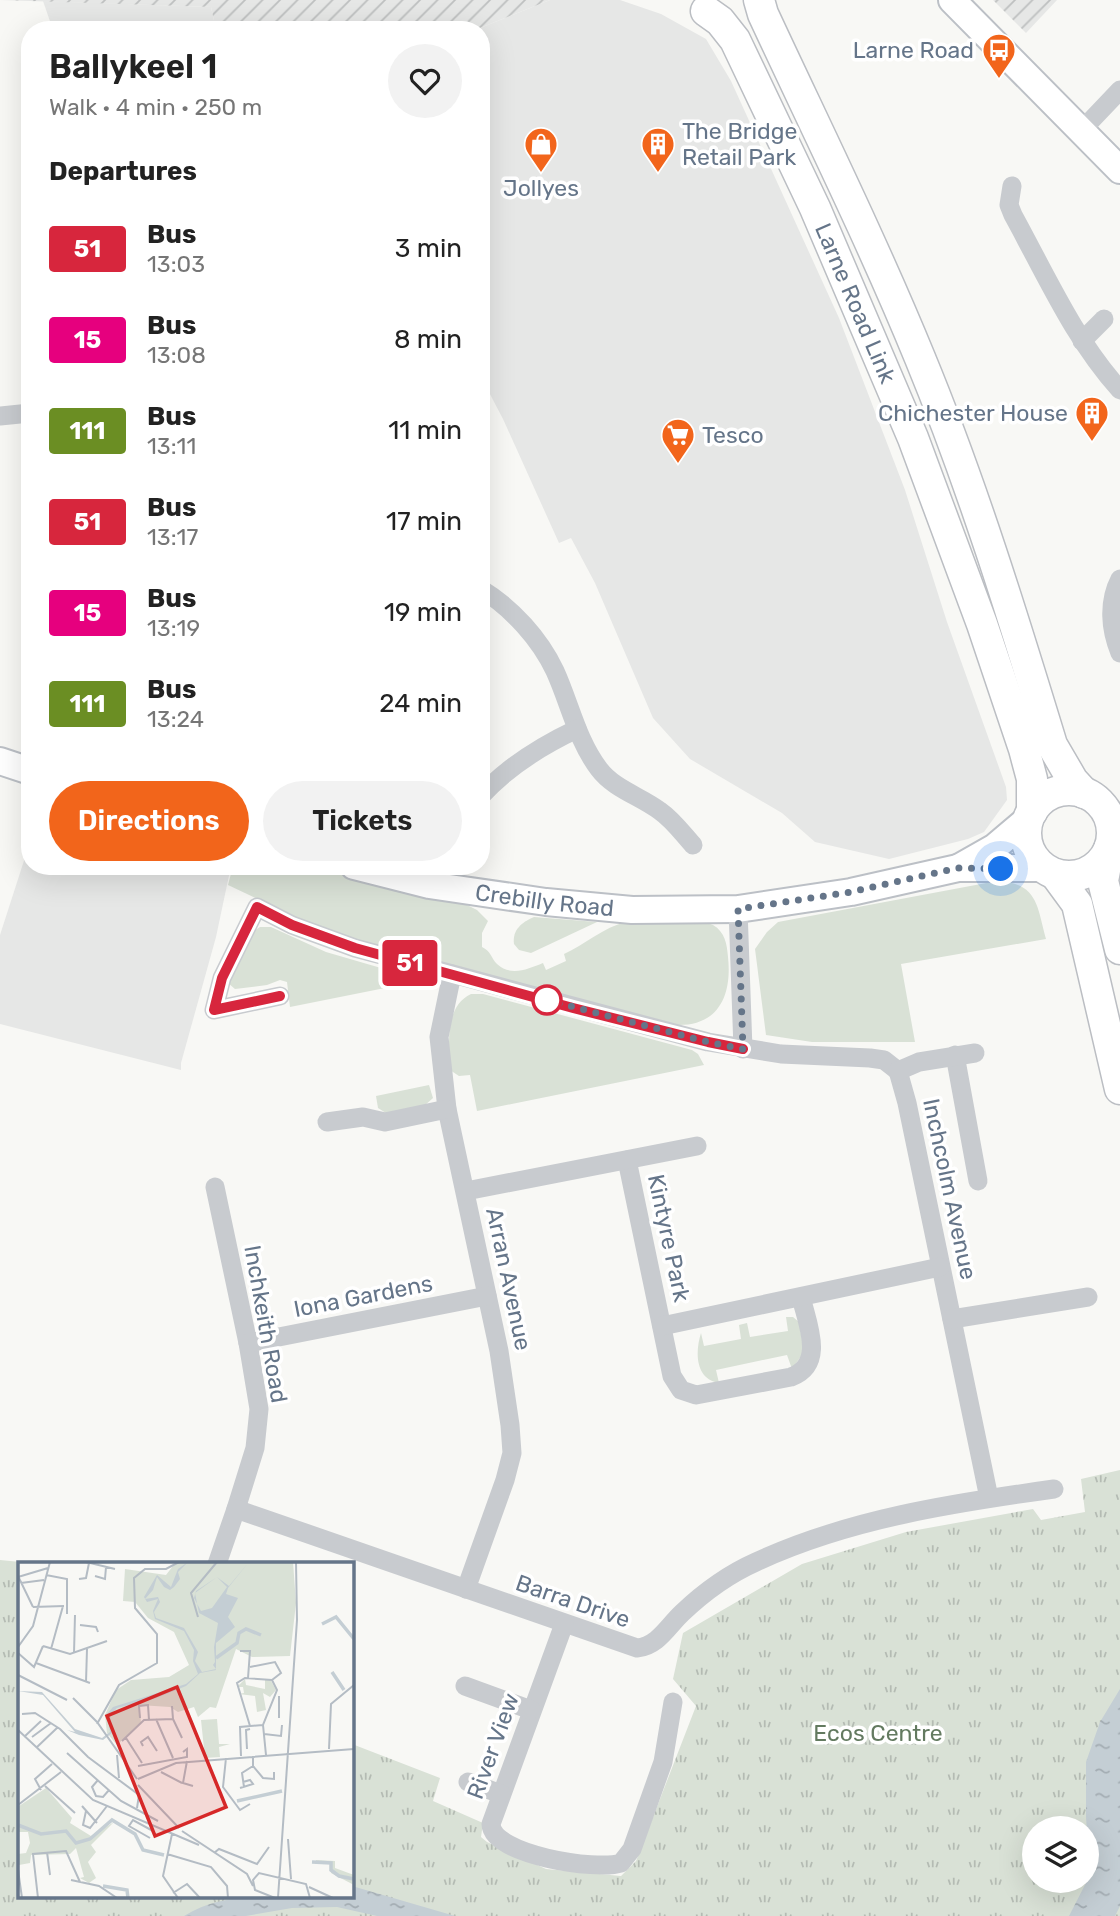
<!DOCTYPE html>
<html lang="en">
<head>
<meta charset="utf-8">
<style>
	:root { --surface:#fff; --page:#f2f2f2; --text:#222; --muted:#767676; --accent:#f2651b }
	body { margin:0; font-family:Rubik,sans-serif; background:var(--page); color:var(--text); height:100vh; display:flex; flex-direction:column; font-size:26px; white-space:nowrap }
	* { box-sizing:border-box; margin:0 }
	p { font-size:23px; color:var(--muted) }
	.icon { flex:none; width:38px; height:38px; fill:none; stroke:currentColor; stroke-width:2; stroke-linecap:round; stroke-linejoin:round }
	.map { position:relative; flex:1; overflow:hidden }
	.panel { position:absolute; left:21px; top:21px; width:469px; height:854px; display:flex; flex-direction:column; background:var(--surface); border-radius:28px; box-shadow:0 7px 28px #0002 }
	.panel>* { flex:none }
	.badge { padding:0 14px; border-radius:5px; font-size:24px; line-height:46px }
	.controls { position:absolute; left:1022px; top:1816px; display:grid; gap:14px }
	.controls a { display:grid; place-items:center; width:77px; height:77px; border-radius:50%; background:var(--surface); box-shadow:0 7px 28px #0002; font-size:35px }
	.you { position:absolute; width:35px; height:35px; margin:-18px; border:5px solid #fff; border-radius:50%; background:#1a73e8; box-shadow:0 0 0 10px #1a73e833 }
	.map>.badge { position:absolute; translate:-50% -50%; box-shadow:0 0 0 4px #fff }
	h2 { padding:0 28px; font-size:26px; line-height:63px }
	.round { display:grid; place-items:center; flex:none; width:74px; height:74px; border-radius:37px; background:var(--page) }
	.overview { display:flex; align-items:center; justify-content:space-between; height:119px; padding:0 28px }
	h1 { font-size:33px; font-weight:600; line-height:52px }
	.cta { display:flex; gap:14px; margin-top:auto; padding:14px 28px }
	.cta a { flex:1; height:80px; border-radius:42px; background:var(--accent); color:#fff; font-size:28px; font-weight:600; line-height:80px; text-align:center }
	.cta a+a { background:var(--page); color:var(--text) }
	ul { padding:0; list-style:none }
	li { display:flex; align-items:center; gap:21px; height:91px; padding:0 28px }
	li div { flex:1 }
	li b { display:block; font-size:26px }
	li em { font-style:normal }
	li .badge { min-width:77px; font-weight:700; text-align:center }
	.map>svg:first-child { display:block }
	.built { fill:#e6e7e6 }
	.industrial { fill:url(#industrial-furrows) }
	.green { fill:#d9e1d6 }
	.park { fill:url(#park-tufts); fill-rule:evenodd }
	.water { fill:url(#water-ripples) }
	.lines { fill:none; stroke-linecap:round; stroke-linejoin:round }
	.secondary-casing { stroke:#bcc0c6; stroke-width:30 }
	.primary-casing { stroke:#bbbec3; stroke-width:33 }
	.street { stroke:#c8cbcf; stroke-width:19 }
	.secondary { stroke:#fff; stroke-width:26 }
	.primary { stroke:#fff; stroke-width:30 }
	.line-casing { stroke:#fff; stroke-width:16 }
	.line { stroke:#d7263d; stroke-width:10 }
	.walk { stroke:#657589; stroke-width:7; stroke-dasharray:0 12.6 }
	.stop-dot { fill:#fff; stroke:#d7263d; stroke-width:3.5 }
	.labels { text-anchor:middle; stroke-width:7; stroke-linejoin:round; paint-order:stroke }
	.poi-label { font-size:23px; fill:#657589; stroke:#fff; text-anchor:end }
	.street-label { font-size:23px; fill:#657589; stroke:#fff }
	.park-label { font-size:23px; fill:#637a60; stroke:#fff }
	.inset-river { fill:none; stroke:#c4ced4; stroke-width:3.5 }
	.inset-road { fill:none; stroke:#b4bcc4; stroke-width:2 }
	.view { fill:#d62828; fill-opacity:0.15; stroke:#d62828; stroke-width:3.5 }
	.inset-edge { fill:none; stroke:#657589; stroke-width:3.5 }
</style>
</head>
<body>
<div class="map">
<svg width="1120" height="1916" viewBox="0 0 1120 1916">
	<defs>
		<pattern id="industrial-furrows" width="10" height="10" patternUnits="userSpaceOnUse" patternTransform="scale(1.75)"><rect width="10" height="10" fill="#e6e7e6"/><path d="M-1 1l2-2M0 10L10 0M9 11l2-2" fill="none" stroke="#bec0c0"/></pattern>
		<pattern id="park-tufts" width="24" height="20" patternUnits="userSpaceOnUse" patternTransform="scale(1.75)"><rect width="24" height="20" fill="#d9e1d6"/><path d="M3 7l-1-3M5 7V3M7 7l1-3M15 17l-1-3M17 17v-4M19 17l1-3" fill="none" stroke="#b4bbb3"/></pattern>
		<pattern id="water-ripples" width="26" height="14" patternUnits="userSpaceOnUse" patternTransform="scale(1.75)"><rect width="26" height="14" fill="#c4ced4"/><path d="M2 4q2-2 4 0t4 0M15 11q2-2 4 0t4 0" fill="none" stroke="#a3acb2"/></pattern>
	</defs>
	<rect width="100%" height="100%" fill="#f8f8f5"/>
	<g class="built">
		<polygon points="550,0 620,0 661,14 706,39 731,81 839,318 905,490 947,622 1006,787 1007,800 984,832 968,839 889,859 815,842 782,813 690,759 653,718 595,583 571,538 559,543 503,419 481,377 481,30 475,30"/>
		<polygon points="43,1 211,7 216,30 53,30"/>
		<polygon points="30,842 30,866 231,866 216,937 181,1063 181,1070 0,1024 0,935"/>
	</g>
	<g class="industrial">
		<polygon points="0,0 550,0 475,30 216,30 211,7"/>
		<polygon points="993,0 1057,0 1026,33"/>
	</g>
	<g class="green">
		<path d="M233 866H276L296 872 299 866H315L416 895 465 904 477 910 488 921 482 933V947C491 951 491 958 497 964 511 977 528 969 543 963L546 970 566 961 564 954C584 945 604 927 626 922 640 920 703 919 713 925 725 932 727 944 728 957 732 993 720 1025 679 1025L374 945 312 925 228 885Z"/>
		<path d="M997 881C1038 883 1037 906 1046 939L901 964 915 1042H812L766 1035 755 949 767 932 778 922Z"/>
		<path d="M534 917 597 922 531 953 519 950 514 944C512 930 522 922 534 917Z"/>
		<polygon points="260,927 271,927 326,952 381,968 391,976 395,986 290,1007 287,982 280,980 267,985 235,989 228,983 252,932"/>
		<path d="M471 994H483L692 1050 698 1054 704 1065 477 1111 470 1075 459 1076 450 1070C449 1044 444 1007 471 994Z"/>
		<polygon points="429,1085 433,1098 424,1106 386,1113 378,1108 376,1096"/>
		<path d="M786 1317H793L799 1322 804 1352 792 1369 787 1355 716 1370 719 1383C695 1379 695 1352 701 1333L704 1346 741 1339 739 1325 747 1323 750 1337 788 1331Z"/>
	</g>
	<path class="park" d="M1120 1470V1916H0V1560L41 1564H19V1897H352V1744L440 1778 433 1801 483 1823 481 1837 487 1842 546 1869 621 1876 636 1861 696 1706 673 1679 683 1633 802 1564 906 1532 1033 1509 1041 1520 1085 1512 1081 1479ZM1034 1829H1087V1881H1034Z"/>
	<g class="water">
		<polygon points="1120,1689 1120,1906 1115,1916 1069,1916 1090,1875 1086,1817 1086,1762 1100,1722"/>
		<path d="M352 1886 455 1916H377L337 1907 292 1908 246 1916H184C231 1887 298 1897 352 1897Z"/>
	</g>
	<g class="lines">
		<defs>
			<g id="secondary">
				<polyline points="952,0 1120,170"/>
				<polyline points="0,761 30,771"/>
				<path id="s1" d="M354 866 429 885 546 902 632 910 738 909 851 892 958 868H1044"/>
				<polyline points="958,868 995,847 1028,819"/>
			</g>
			<g id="primary">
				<path d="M759 0 763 14C816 128 872 241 920 358 972 484 1012 614 1052 745L1073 781 1084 793"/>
				<path id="s2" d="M706 11 720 21 735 40 815 208 913 438 982 624 1024 749 1032 779V812"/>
				<circle cx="1069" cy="833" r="43"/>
				<polyline points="1109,849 1103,881 1120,949"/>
				<polyline points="1055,874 1077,904 1120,1089"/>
			</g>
		</defs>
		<use href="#secondary" class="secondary-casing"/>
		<use href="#primary" class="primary-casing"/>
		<g class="street">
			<polyline points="1081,131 1120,90"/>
			<path d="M1012 186 1009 205 1013 215C1046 275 1074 339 1120 390"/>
			<polyline points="1082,341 1104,319"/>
			<polyline points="0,416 30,413"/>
			<path d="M1120 579C1108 602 1110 629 1120 653"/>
			<path d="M481 589C512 608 540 639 555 671 570 704 577 740 599 769 614 789 640 796 660 811 673 820 683 834 693 845"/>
			<path d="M481 796C508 766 541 746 577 729"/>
			<polyline points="738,909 743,1049"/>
			<polyline points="452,974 439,1037 447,1109 499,1351 510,1425 512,1453 505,1480 466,1589"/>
			<polyline points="280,996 214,1010 222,978 257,907 292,925 355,948 708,1042 781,1054 870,1058 884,1060 898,1071"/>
			<polyline points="955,1055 978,1181"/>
			<polyline points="898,1071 907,1103 989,1498"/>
			<polyline points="898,1071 919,1062 975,1053"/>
			<polyline points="327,1122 363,1117 385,1122 447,1109"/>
			<path d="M627 1160 672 1376 681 1390 696 1395 791 1377C826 1364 807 1323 801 1297"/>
			<polyline points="215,1187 248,1343 259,1409 255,1448 236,1509"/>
			<polyline points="466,1191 697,1146"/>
			<polyline points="952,1319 1088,1297"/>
			<polyline points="662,1326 940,1267"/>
			<polyline points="248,1343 487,1296"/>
			<path d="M217 1564 236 1509 637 1648C658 1646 668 1626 682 1613 703 1593 729 1574 756 1562 848 1519 954 1503 1054 1489"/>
			<path d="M564 1624 491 1824C492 1855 597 1871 621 1863L632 1849 663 1762 673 1702"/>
			<polyline points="465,1686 531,1710"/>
			<polyline points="468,1782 501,1794"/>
		</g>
		<use href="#secondary" class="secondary"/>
		<use href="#primary" class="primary"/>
	</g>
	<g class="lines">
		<defs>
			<polyline id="line" points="280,996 214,1010 222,978 257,907 292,925 355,948 573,1008 708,1042 743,1049"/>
		</defs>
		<use href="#line" class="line-casing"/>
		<use href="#line" class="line"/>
		<polyline class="walk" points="547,1000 708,1042 743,1049 738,909 851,892 958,868 1001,869"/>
	</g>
	<defs>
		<symbol id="bus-pin" viewBox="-11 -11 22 30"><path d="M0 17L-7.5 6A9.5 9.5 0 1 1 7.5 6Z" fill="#f2651b" stroke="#fff"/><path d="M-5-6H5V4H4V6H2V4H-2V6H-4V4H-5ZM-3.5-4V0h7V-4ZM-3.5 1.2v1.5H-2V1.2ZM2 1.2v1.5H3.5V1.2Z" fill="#fff"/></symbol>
		<symbol id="shop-pin" viewBox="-11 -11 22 30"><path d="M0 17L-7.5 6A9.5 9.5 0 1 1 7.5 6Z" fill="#f2651b" stroke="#fff"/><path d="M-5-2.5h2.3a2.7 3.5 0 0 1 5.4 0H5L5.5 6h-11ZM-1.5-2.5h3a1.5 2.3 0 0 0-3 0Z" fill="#fff"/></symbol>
		<symbol id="building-pin" viewBox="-11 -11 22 30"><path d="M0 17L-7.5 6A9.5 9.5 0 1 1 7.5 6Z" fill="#f2651b" stroke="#fff"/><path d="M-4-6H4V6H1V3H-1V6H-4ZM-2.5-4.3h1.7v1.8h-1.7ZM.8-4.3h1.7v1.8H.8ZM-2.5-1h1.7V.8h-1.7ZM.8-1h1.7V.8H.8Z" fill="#fff"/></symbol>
		<symbol id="supermarket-pin" viewBox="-11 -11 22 30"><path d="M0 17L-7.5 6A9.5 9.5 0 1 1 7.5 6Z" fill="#f2651b" stroke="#fff"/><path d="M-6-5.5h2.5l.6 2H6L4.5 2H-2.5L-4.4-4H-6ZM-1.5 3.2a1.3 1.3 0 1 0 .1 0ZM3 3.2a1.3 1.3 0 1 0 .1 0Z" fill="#fff"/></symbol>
	</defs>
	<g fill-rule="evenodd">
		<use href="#bus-pin" x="980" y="31" width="38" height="52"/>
		<use href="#shop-pin" x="522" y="125" width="38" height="52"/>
		<use href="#building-pin" x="639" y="125" width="38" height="52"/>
		<use href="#building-pin" x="1073" y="394" width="38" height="52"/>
		<use href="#supermarket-pin" x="659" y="416" width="38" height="52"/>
	</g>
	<circle class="stop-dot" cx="547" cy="1000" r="14"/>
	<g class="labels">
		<g class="poi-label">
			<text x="974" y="58">Larne Road</text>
			<text x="682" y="139" text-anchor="start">The Bridge<tspan x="682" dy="26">Retail Park</tspan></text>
			<text x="541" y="196" text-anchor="middle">Jollyes</text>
			<text x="1068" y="421">Chichester House</text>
			<text x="702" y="443" text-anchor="start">Tesco</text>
		</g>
		<g class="street-label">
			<text dy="8" stroke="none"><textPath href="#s2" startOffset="331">Larne Road Link</textPath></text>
			<text dy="8" stroke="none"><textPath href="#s1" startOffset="194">Crebilly Road</textPath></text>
			<text transform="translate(950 1189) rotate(78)" y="8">Inchcolm Avenue</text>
			<text transform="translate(669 1238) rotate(78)" y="8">Kintyre Park</text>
			<text transform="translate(509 1279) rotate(78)" y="8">Arran Avenue</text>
			<text transform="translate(363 1296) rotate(-11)" y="8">Iona Gardens</text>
			<text transform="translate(266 1324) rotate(80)" y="8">Inchkeith Road</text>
			<text transform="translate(573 1601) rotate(19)" y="8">Barra Drive</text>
			<text transform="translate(493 1746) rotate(-70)" y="8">River View</text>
		</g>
		<g class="park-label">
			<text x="878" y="1741">Ecos Centre</text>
		</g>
	</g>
	<g transform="translate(18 1562)">
		<rect width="336" height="336" fill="#f8f8f5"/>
		<path d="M298 298 317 299V306L336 313V323L313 311 312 302H297Z" fill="#d9e1d6"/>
		<path d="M158 0H275L278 41 272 94 234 95 218 87 198 146 192 145 180 155 176 145 160 150 152 145 121 143 123 160 99 183 89 171 87 153 98 128 113 118 151 115 171 103 156 70 130 56 117 40 105 39 107 7 148 13ZM227 117 228 123 247 127V117H252L258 128 252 135 245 131 248 148 239 150 237 134 221 132 226 131 225 125H219ZM199 157 201 182H212L201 185 202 195 187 196 183 158ZM28 226 54 256 52 261 73 274 96 260 73 283 78 290 70 300 78 316 71 321 62 316 66 315 58 286 52 292 13 293 12 301 1 303 0 292 8 291 12 281 10 270H0L1 244Z" fill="#d9e1d6"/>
		<path d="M170 0 160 10 162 17 156 25 152 28 146 25 139 15 135 28 127 37 140 35 142 40 136 50 138 56 166 66 180 90 177 99 184 110 198 107 195 103 197 100 196 85 200 61 181 51 177 31 199 15 211 24 230 1 241 0 230 1 210 26 208 32 220 36 210 55 217 65 198 81V108L182 111 168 124 138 136 99 146 92 153 94 171 85 178 61 173 49 168 57 170 25 133 0 129 24 130 57 167 84 176 92 170 89 152 95 145 168 122 180 112 175 99 176 88 166 69 137 57 135 49 140 37 129 40 126 35 139 13 153 25 160 7ZM199 15 209 25 194 46 183 49 176 36 178 29Z" fill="#c4ced4" fill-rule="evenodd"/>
		<path class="inset-river" d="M304 62 318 55 336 77M198 96 219 81 221 71 228 67 243 73M314 110 326 128M219 239 264 229M0 263 23 272 48 269 58 281 72 277 94 258 117 272 125 288 146 293M294 300 313 301V308L321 314 336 317M85 324 109 328 110 336"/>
		<path class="inset-road" d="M68 0 97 7M28 13 49 17V52M0 14 15 45M77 14 87 17 88 5M0 15 30 6M61 17 68 16 71 1M3 21 26 18M15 45 46 44M180 55 173 31 199 0M62 63 78 65 80 70M25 84 52 92 89 79M0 85 15 64 32 0M33 87 45 44M222 89H232L230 116M0 91 16 105 25 84M56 91 57 53M18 101 72 121M232 105 257 100 263 111 254 118M0 113 49 138M68 120 69 87M55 136 79 160 119 217M4 152 17 151 42 167 70 195 121 233 119 246M122 156 121 144 130 143 131 158M261 156V134M138 157 155 196M155 157 164 176M79 162 101 123 139 101V72L117 46 116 16 127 7H148L161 0M232 164 219 121 227 116 254 118M0 168 75 238 181 283M246 172 263 174 264 163M6 175 23 159M14 175 33 161M108 176 124 201M104 179 126 158 155 157 154 144M125 184 123 180 130 175 139 189M18 186 40 165M229 187 228 168 232 167M311 187 313 142 336 123M49 191 103 239 140 259M99 193 101 216M248 193 245 163 259 128 254 118M223 194 222 165 245 163M235 194V204L245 216 256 217V210M208 196 205 225 222 248 232 242M169 199 165 221 175 224M120 204 169 195V187L165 190M143 210 164 221M120 217 158 201 336 187M80 218 74 225 78 234 85 235 91 228M120 223 161 266M27 224 57 251M226 225 224 211 235 204M222 226 235 222 232 218 225 220M23 228 17 217 34 202M0 243 43 210M64 244 79 261M68 249 65 263 72 266 89 244M164 269 229 312 235 324M154 272 145 314 160 336M132 276 111 264 115 258 135 269M270 277 273 317M29 290 32 313M196 291 201 287 239 302 251 285M149 292 193 305 209 324 210 336M0 308 4 336M53 318 81 324 99 336M291 325 315 336M155 331 169 322 182 336M20 336 15 292 48 289 62 320M257 336 237 328 235 318 241 311 288 322 292 336M260 336 279 58 278 0"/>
		<path class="view" d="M159 125 208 245 137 274 89 154Z"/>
		<rect width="336" height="336" class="inset-edge"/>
	</g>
</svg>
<div class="controls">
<a><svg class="icon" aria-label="layers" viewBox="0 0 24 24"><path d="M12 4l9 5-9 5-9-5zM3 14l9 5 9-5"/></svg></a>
</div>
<div class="you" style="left:1001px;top:869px"></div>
<b class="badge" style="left:410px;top:963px;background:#d7263d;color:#fff">51</b>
<section class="panel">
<div class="overview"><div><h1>Ballykeel 1</h1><p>Walk · 4 min · 250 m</p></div><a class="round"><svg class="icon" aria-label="heart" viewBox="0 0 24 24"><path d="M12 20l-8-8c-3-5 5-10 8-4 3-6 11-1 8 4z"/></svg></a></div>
<h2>Departures</h2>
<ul>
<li><span class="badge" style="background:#d7263d;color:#fff">51</span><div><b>Bus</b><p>13:03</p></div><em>3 min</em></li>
<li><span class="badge" style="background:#e6007e;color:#fff">15</span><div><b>Bus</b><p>13:08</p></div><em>8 min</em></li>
<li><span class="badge" style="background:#6b8e23;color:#fff">111</span><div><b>Bus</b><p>13:11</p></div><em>11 min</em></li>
<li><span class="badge" style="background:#d7263d;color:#fff">51</span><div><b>Bus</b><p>13:17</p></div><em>17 min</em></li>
<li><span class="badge" style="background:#e6007e;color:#fff">15</span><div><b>Bus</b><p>13:19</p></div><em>19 min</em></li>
<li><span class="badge" style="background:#6b8e23;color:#fff">111</span><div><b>Bus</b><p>13:24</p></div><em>24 min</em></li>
</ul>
<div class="cta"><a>Directions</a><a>Tickets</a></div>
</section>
</div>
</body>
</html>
